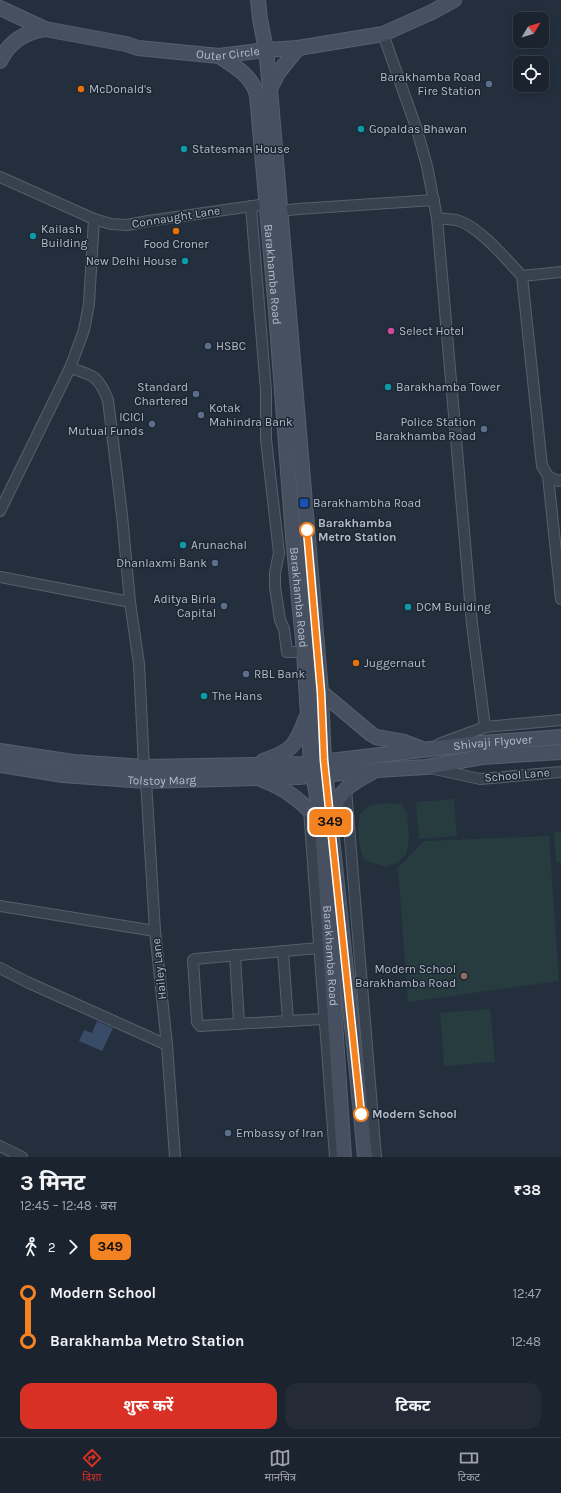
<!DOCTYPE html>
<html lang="hi">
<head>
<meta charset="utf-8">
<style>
	:root { --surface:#1b232e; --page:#242b36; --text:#f1f3f6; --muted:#a0a4aa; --line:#39404a; --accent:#d93025 }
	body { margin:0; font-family:Karla,"Noto Sans Devanagari",sans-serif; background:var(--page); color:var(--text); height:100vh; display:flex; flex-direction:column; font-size:15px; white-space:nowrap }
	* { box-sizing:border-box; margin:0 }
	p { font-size:13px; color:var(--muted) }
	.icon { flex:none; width:22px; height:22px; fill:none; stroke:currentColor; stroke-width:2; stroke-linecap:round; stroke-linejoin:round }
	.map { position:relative; height:1157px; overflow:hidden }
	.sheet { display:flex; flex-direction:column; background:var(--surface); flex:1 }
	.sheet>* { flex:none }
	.badge { padding:0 8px; border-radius:6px; font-size:14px; line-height:26px }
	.needle { width:26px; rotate:52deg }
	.tools { position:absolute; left:513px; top:12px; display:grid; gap:8px }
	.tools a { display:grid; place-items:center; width:36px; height:36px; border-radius:8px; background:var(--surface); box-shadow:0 2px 10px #0003,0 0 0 1px var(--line); font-size:20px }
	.map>.badge { position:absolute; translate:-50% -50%; box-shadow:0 0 0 2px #fff }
	.legs { display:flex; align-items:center; gap:6px; height:44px; padding:0 20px; font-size:13px }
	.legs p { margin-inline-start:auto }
	.head { display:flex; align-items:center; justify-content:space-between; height:68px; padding:0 20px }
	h1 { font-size:22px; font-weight:700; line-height:30px }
	.button { display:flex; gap:8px; margin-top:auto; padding:8px 20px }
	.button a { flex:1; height:46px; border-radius:12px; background:var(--accent); color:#fff; font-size:16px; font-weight:700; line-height:46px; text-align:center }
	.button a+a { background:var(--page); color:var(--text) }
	ul { padding:0 20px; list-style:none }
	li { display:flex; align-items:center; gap:14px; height:48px; font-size:15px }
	li i { display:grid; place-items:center; width:6px; height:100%; margin:0 5px; background:currentColor }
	li i::after { content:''; width:10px; height:10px; margin:-5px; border:3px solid; border-radius:50%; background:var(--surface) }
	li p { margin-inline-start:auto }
	li:first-child i { background:linear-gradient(#0000 50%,currentColor 0) }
	li:last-child i { background:linear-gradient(currentColor 50%,#0000 0) }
	.tabs { display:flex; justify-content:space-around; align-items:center; height:56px; border-top:1px solid var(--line); background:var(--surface); font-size:11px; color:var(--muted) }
	.tabs a { display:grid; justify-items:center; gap:2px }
	.tabs .selected { color:var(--accent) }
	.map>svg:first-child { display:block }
	.green { fill:#263c3f }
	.water { fill:#394c67 }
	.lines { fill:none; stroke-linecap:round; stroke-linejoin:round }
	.street-casing { stroke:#565f6c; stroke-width:12 }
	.secondary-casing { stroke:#565f6c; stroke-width:16 }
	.street { stroke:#38414e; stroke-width:10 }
	.secondary { stroke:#465061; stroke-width:14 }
	.line-1-casing { stroke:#fff; stroke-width:9 }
	.line-1 { stroke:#f58220; stroke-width:6 }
	.service-dot { fill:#5c6f8a; stroke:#1d2633; stroke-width:1.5 }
	.food-dot { fill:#e8710a; stroke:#1d2633; stroke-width:1.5 }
	.culture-dot { fill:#0f9aa8; stroke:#1d2633; stroke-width:1.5 }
	.hotel-dot { fill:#d1479c; stroke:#1d2633; stroke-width:1.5 }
	.transit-dot { fill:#1a4fb4; stroke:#1d2633; stroke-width:1.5 }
	.stop-1-dot { fill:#fff; stroke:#f58220; stroke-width:2 }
	.education-dot { fill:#8d6e63; stroke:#1d2633; stroke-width:1.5 }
	.labels { text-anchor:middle; stroke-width:3; stroke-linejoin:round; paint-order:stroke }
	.street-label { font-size:12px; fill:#b4bcc9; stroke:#1d2633 }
	.poi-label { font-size:12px; fill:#b4bcc9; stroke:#1d2633; text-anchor:start }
	.stop-label { font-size:12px; font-weight:bold; fill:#b4bcc9; stroke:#1d2633; text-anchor:start }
</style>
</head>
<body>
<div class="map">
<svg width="561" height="1157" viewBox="0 0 561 1157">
	<rect width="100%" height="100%" fill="#242f3e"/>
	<g class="green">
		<polygon points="454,799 457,836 419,839 416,802"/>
		<path d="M386 803 401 804 407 812 409 838 406 855 397 863 386 867 364 860C358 844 357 831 360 814L369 806Z"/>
		<polygon points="554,832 561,832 561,862 556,863"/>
		<polygon points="549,836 559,981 408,1002 398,868 424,841"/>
		<polygon points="490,1009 495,1062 444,1066 440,1013"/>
	</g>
	<polygon class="water" points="97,1021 113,1028 102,1051 79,1041 84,1030 92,1033"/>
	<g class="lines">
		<defs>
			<g id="street">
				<polyline points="383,34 417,130 427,166 437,218 472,624 485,727"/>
				<polyline points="0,177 94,219 111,224 127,225 148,221 266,204"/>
				<polyline points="251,206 266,391 266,439 279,553 275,573 275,587 280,620 284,629 287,652 304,652"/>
				<polyline points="280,211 298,209 434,200"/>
				<path d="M437 218C443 219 450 219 456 220 478 225 506 259 522 276L561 272"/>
				<path d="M94 219 89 304 84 330 70 368C94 375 99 377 108 400L122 515 130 602 139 664 144 767"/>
				<polyline points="522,276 542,466 548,476 561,599"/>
				<polyline points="548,476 558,481 561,480"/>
				<polyline points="0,511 70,368"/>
				<polyline points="0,577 130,602"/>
				<polyline points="439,744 485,727 561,720"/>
				<polyline points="430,768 480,779 561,772"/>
				<polyline points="146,781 155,931 167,1045 175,1157"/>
				<polyline points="346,789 376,1157"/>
				<polyline points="309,810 335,1157"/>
				<polyline points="0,906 155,931"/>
				<polyline points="319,948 195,959 193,960 197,1022 200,1026 324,1019"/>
				<polyline points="283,951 288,1021"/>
				<polyline points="235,955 239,1024"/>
				<polyline points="0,968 27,982 167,1045"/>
				<polyline points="0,1146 22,1157"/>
			</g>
			<g id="secondary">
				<polyline points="258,0 260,19 266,50 270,89"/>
				<path id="s1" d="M0 8 45 29 126 44 138 48 219 56 266 50 298 48 383 34 432 12 454 0"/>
				<polyline points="298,48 278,73 270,89 321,692 324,761 357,1074 365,1157"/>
				<path id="s2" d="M219 56C235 66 252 76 257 95L276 312 293 537 304 652 311 763 322 825 344 1157"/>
				<path d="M0 61C9 42 25 32 45 29"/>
				<polyline points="321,692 371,734 376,737 404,742 420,748"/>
				<path id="s3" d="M0 751 73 762 144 767 305 764 480 743 561 737"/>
				<path d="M263 761C292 751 296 746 306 718"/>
				<path id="s4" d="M0 765 63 775 146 781 298 777 377 770 426 767 482 757 561 752"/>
				<path d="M263 780C287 789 306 804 322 825"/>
				<path d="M330 815C341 790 348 785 371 773"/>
			</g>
		</defs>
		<use href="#street" class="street-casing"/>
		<use href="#secondary" class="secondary-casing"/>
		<use href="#street" class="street"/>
		<use href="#secondary" class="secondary"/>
	</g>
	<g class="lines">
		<defs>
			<polyline id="line-1" points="307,530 321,692 324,760 361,1114"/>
		</defs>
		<use href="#line-1" class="line-1-casing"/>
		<use href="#line-1" class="line-1"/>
	</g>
	<g class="service-dot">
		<circle cx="489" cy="84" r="4"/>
		<circle cx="208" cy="346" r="4"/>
		<circle cx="196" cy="394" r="4"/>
		<circle cx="201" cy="415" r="4"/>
		<circle cx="152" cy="424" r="4"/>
		<circle cx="484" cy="429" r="4"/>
		<circle cx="215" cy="563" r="4"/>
		<circle cx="224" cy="606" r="4"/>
		<circle cx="246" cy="674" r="4"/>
		<circle cx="228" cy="1133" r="4"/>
	</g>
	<g class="food-dot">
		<circle cx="81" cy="89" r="4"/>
		<circle cx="176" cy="231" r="4"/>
		<circle cx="356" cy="663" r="4"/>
	</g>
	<g class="culture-dot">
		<circle cx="361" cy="129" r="4"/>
		<circle cx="184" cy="149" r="4"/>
		<circle cx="33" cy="236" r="4"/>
		<circle cx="185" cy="261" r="4"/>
		<circle cx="388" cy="387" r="4"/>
		<circle cx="183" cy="545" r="4"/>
		<circle cx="408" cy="607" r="4"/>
		<circle cx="204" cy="696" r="4"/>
	</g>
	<circle class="hotel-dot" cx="391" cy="331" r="4"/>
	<rect class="transit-dot" x="299" y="498" width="10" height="10" rx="2"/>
	<g class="stop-1-dot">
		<circle cx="307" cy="530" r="7"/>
		<circle cx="361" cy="1114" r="7"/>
	</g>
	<circle class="education-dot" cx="464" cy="976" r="4"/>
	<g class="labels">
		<g class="street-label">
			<text dy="4" stroke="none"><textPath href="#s1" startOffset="235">Outer Circle</textPath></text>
			<text transform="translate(176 217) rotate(-9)" y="4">Connaught Lane</text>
			<text dy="4" stroke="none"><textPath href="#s2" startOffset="236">Barakhamba Road</textPath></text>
			<text dy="4" stroke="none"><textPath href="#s2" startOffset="560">Barakhamba Road</textPath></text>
			<text dy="4" stroke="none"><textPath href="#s3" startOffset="495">Shivaji Flyover</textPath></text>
			<text transform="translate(517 775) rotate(-5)" y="4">School Lane</text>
			<text dy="4" stroke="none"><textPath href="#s4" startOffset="163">Tolstoy Marg</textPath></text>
			<text dy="4" stroke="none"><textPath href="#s2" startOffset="920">Barakhamba Road</textPath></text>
			<text transform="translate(159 969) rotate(-96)" y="4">Hailey Lane</text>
		</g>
		<g class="poi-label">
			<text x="481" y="81" text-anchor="end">Barakhamba Road<tspan x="481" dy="14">Fire Station</tspan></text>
			<text x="89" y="93">McDonald's</text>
			<text x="369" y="133">Gopaldas Bhawan</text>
			<text x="192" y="153">Statesman House</text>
			<text x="41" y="233">Kailash<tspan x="41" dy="14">Building</tspan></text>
			<text x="176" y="248" text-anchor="middle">Food Croner</text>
			<text x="177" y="265" text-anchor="end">New Delhi House</text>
			<text x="399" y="335">Select Hotel</text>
			<text x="216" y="350">HSBC</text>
			<text x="188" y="391" text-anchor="end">Standard<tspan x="188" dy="14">Chartered</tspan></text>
			<text x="396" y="391">Barakhamba Tower</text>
			<text x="209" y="412">Kotak<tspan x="209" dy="14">Mahindra Bank</tspan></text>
			<text x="144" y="421" text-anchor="end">ICICI<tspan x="144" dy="14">Mutual Funds</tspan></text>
			<text x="476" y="426" text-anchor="end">Police Station<tspan x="476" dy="14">Barakhamba Road</tspan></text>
			<text x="313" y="507">Barakhambha Road</text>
			<text x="191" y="549">Arunachal</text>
			<text x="207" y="567" text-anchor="end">Dhanlaxmi Bank</text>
			<text x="216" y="603" text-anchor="end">Aditya Birla<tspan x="216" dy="14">Capital</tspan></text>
			<text x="416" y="611">DCM Building</text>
			<text x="364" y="667">Juggernaut</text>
			<text x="254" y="678">RBL Bank</text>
			<text x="212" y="700">The Hans</text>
			<text x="456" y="973" text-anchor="end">Modern School<tspan x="456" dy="14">Barakhamba Road</tspan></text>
			<text x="236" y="1137">Embassy of Iran</text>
		</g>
		<g class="stop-label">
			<text x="318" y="527">Barakhamba<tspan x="318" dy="14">Metro Station</tspan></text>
			<text x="372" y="1118">Modern School</text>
		</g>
	</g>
</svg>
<div class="tools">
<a><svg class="needle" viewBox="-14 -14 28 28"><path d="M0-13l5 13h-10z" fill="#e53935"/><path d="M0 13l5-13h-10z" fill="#a0a4aa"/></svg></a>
<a><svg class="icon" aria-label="locate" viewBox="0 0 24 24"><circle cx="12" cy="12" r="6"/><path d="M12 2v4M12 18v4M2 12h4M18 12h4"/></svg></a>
</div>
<b class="badge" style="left:330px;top:822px;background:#f58220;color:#111">349</b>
</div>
<section class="sheet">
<div class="head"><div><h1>3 मिनट</h1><p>12:45 – 12:48 · बस</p></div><b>₹38</b></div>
<div class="legs"><svg class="icon" aria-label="walk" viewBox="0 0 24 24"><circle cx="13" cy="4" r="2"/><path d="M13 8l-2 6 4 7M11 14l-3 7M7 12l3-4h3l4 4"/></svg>2<svg class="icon" aria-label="forward" viewBox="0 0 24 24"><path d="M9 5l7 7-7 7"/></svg><b class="badge" style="background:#f58220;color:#111">349</b></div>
<ul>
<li><i style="color:#f58220"></i><b>Modern School</b><p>12:47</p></li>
<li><i style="color:#f58220"></i><b>Barakhamba Metro Station</b><p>12:48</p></li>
</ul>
<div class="button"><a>शुरू करें</a><a>टिकट</a></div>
</section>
<nav class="tabs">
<a class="selected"><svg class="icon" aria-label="directions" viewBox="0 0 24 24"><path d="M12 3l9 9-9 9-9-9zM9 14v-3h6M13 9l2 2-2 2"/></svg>दिशा</a>
<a><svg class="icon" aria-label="map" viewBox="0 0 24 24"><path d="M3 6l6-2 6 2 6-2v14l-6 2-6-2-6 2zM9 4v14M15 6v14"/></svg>मानचित्र</a>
<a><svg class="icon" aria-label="tickets" viewBox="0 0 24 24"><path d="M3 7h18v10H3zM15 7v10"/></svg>टिकट</a>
</nav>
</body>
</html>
